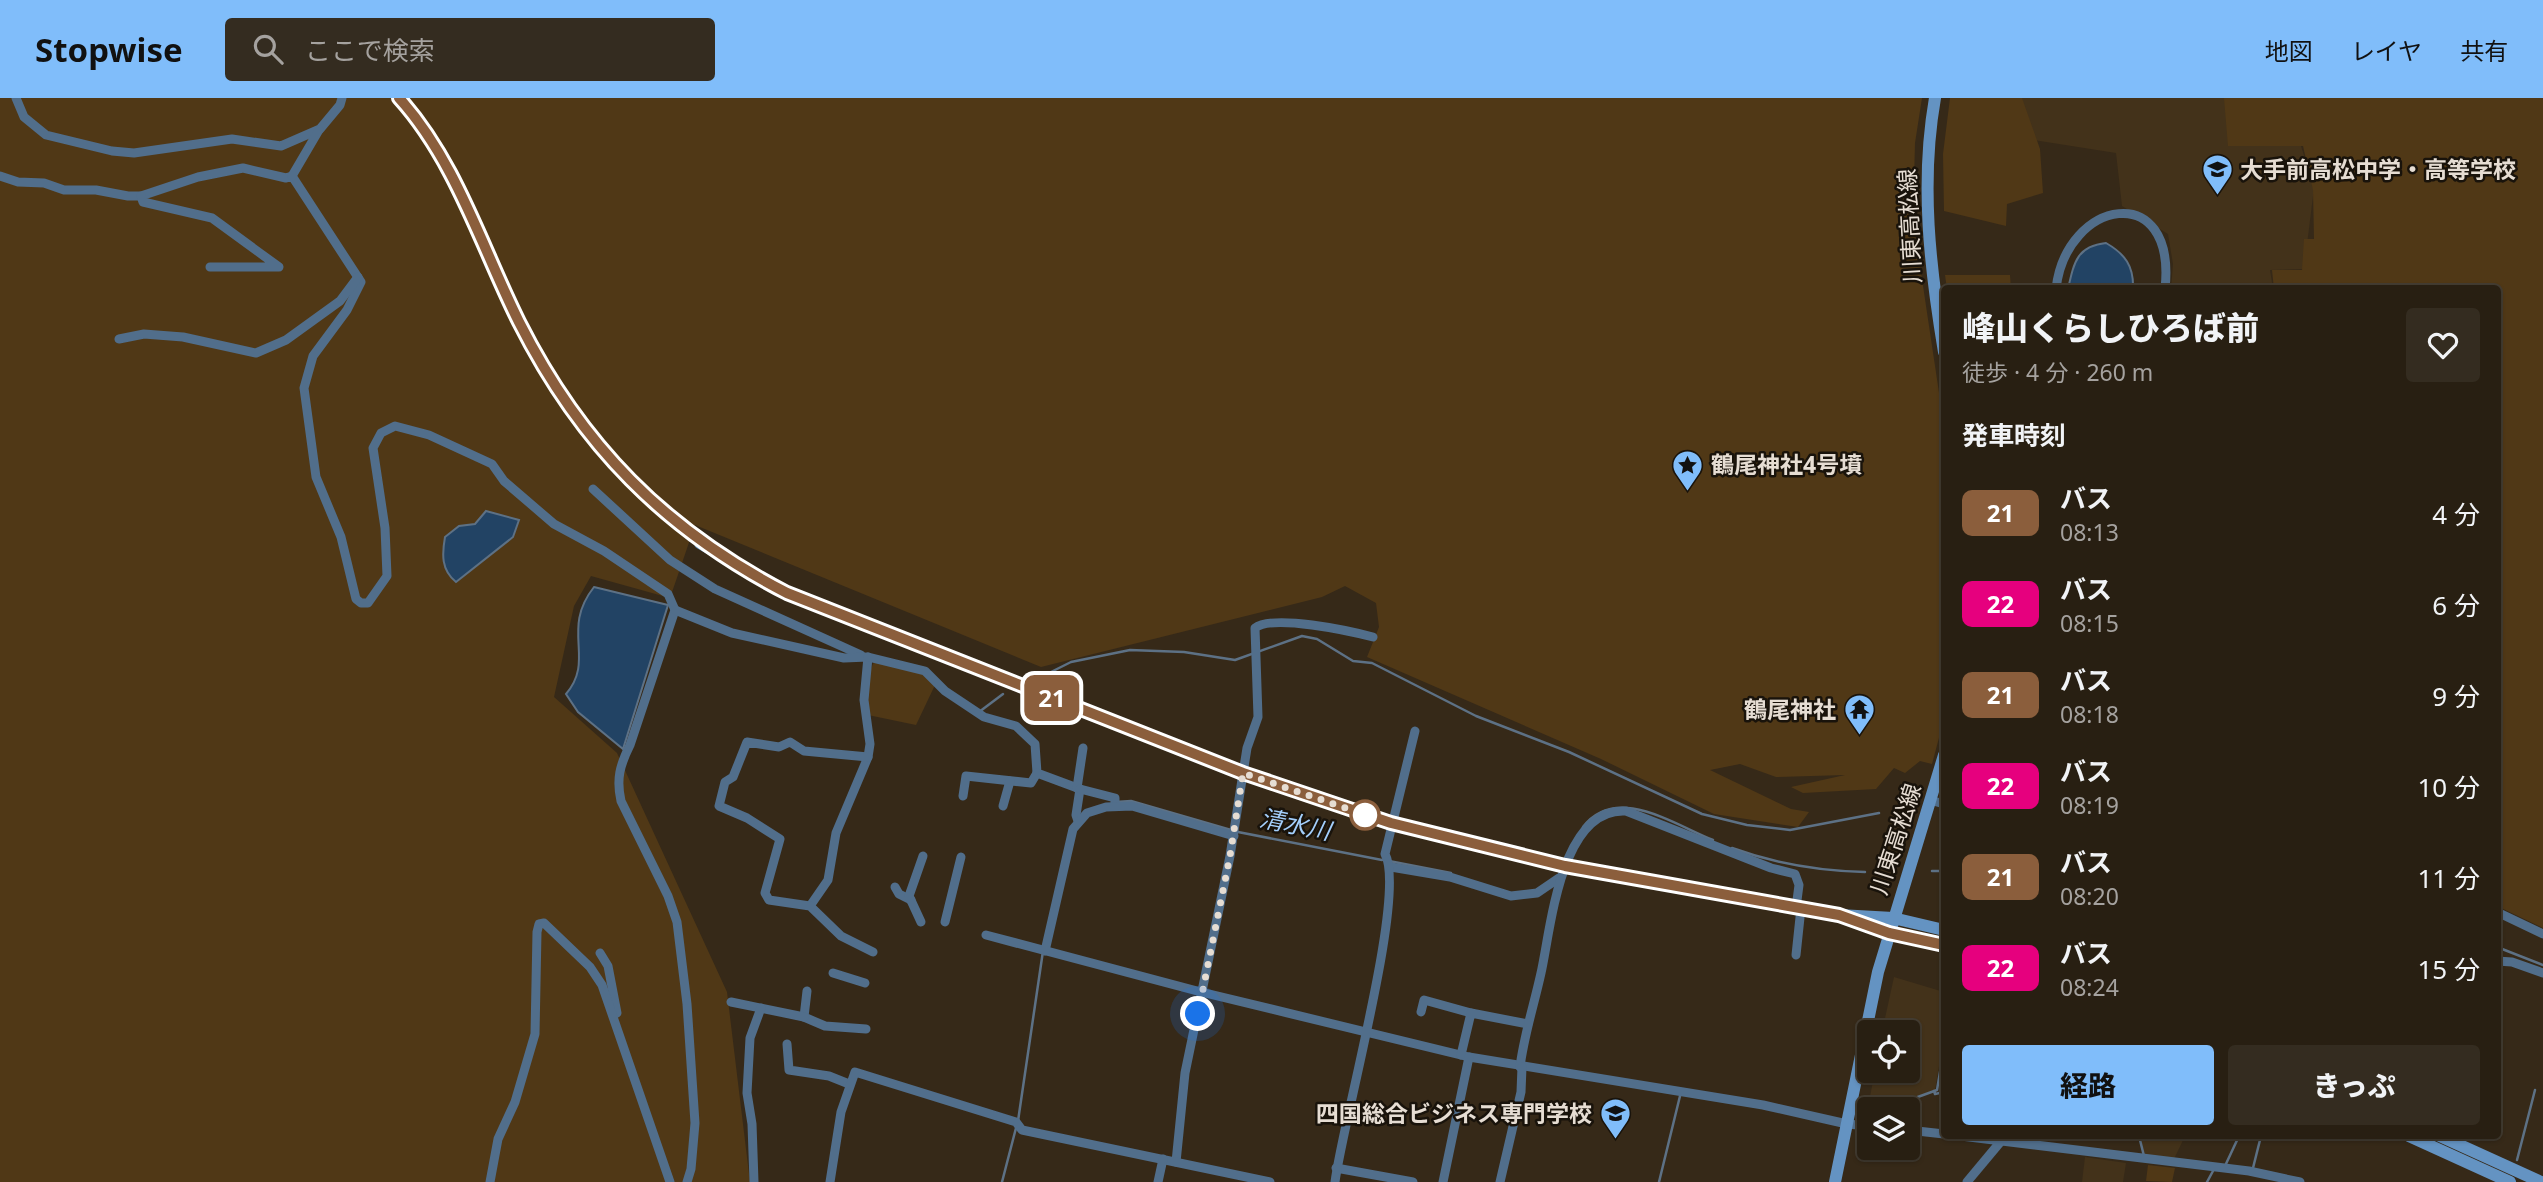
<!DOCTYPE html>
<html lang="ja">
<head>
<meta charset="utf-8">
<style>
	:root { --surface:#281f12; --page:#342c20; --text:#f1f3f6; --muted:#a5a29f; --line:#443d32; --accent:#80bdfa }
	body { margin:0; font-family:"Noto Sans","Noto Sans JP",sans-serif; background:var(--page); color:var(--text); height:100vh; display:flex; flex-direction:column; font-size:26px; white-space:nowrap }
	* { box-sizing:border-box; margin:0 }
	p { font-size:23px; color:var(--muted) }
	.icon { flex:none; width:38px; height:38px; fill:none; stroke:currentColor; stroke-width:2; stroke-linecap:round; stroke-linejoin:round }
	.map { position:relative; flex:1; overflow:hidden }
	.details { position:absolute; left:1941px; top:187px; width:560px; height:854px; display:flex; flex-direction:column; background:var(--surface); border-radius:7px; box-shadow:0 2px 5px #0004,0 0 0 2px var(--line) }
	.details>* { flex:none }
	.badge { padding:0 14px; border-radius:10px; font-size:24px; line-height:46px }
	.tools { position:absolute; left:1857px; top:922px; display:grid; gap:14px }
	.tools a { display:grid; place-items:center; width:63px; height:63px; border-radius:7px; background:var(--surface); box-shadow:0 2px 5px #0004,0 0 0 2px var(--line); font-size:35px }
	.you { position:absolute; width:35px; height:35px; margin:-18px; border:5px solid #fff; border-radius:50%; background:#1a73e8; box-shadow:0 0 0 10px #1a73e833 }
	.map>.badge { position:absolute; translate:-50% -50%; box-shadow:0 0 0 4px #fff }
	h2 { padding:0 21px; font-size:26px; line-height:63px }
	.round { display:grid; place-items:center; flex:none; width:74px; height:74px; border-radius:7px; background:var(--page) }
	.head { display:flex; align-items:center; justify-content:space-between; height:119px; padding:0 21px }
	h1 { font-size:33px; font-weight:800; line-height:52px }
	.primary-button { display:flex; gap:14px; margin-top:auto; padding:14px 21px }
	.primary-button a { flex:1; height:80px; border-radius:7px; background:var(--accent); color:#111; font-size:28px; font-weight:800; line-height:80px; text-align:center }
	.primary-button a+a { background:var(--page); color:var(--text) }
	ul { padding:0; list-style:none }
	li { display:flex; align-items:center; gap:21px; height:91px; padding:0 21px }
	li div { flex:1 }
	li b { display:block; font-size:26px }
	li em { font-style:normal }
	li .badge { min-width:77px; font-weight:700; text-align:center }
	header { display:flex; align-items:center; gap:42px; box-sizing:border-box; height:98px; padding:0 35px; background:var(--accent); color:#111 }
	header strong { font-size:33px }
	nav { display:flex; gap:38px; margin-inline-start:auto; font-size:24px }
	.search { width:490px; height:63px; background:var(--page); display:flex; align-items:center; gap:18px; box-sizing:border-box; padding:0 24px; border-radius:7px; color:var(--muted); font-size:26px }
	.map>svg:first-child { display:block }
	.built { fill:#43321a }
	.green { fill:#503816 }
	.water { fill:#224364; stroke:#5d7185; stroke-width:2 }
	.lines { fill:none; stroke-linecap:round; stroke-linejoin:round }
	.stream { stroke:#5d7185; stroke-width:2.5 }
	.secondary-tunnel { stroke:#504434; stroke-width:12; stroke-dasharray:12 6; stroke-linecap:butt }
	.street { stroke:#516e8b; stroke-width:9 }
	.secondary { stroke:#6493c2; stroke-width:12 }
	.line-casing { stroke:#fff; stroke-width:16 }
	.line { stroke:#8b5e3c; stroke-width:10 }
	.walk { stroke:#e6ddd3; stroke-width:7; stroke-dasharray:0 12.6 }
	.stop-dot { fill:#fff; stroke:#8b5e3c; stroke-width:3.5 }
	.labels { text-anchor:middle; stroke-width:5; stroke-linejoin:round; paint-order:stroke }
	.poi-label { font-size:23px; font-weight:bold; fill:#e6ddd3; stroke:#19130b; text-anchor:start }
	.street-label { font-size:23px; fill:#e6ddd3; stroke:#19130b }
	.water-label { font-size:24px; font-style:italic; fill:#a4cffc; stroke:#19130b }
</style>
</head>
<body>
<header>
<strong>Stopwise</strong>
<div class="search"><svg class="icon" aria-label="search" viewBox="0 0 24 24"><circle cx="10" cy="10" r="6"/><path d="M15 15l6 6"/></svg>ここで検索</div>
<nav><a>地図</a><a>レイヤ</a><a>共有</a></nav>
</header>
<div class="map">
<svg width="2543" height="1084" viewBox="0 0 2543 1084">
	<rect width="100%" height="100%" fill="#362918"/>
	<g class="built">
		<polygon points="2019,0 2230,0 2232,46 2301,48 2314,90 2304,171 2270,172 2273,191 2171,191 2173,166 2168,136 2122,108 2116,55 2021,40"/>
		<polygon points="1894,879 1944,894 1944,938 1935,992 1881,1011 1869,1012 1869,1025 1865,1024 1875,973 1908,973 1908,934 1882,934"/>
		<polygon points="1914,1001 1920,1030 1908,1028 1908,1012 1886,1012"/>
		<polygon points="2140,1038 2185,1038 2174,1061 2145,1058"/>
		<polygon points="2085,1059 2126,1065 2123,1084 2082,1084"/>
	</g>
	<g class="green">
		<polygon points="0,0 1922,0 1915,45 1913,121 1944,328 1944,621 1932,666 1920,663 1905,675 1894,670 1876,691 1803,695 1791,689 1845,677 1776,679 1740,666 1710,672 1791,711 1809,714 1798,729 1714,716 1601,661 1367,559 1379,529 1376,505 1345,488 1322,499 1041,569 695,427 670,500 591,478 574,508 554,599 617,655 727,894 750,1084 0,1084"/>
		<polygon points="1950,0 2022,0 2040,51 2043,95 2007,106 2006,128 1944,113 1943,56"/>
		<polygon points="2224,0 2543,0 2543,830 2497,808 2497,191 2274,191 2272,172 2302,172 2304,141 2314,141 2313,92 2303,48 2228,48"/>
		<polygon points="1945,177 2010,177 2011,191 1947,191"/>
		<path d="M875 562 921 574 935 587 916 627 868 617C867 600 866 577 875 562Z"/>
		<polygon points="2148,1067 2175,1070 2172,1084 2146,1083"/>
	</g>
	<g class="water">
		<path d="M2106 145C2125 156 2134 168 2133 191H2068C2074 164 2077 148 2106 145Z"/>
		<path d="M486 413 519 422 513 439 456 484C441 472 442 456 445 439L459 428 475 426Z"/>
		<path d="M594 489 668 507 623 651 578 614 566 596C596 561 560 532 594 489Z"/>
	</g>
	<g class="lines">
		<g class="stream">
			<polyline points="1037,581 1071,564 1130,552 1184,554 1235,562 1302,538 1317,541 1353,563 1372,565 1476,618 1569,654 1702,716 1747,727 1790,732 1879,715"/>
			<polyline points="979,614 1003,596"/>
			<polyline points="1116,704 1131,703 1231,732"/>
			<path d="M1583 729C1616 686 1673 726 1713 742"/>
			<polyline points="1238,734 1382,762"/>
			<path d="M1732 750C1776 766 1817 773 1865 774"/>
			<polyline points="1389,763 1451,775"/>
			<polyline points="1932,773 1944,773"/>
			<polyline points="2497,849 2543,867"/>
			<polyline points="1934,993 1935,996 1944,994"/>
			<polyline points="1882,1012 1937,992 1944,950"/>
			<polyline points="1018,1023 1043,853"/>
			<polyline points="2139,1038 2144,1058"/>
			<polyline points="2517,1062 2535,992"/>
			<polyline points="2225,1068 2239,1038"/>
			<polyline points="2253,1070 2261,1038"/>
			<polyline points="1002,1084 1016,1030"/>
			<polyline points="1659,1084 1680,998"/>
			<polyline points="2207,1084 2213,1073"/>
		</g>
		<path class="secondary-tunnel" d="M399 0C456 63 481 150 519 225 564 312 624 384 700 445"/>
		<g class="street">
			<polyline points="16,0 24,19 46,37 112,53 134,55 232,41 281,48 320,31 340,7 342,0"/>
			<path d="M0 78 18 84 44 85 64 92H96L128 98H141L198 79 243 70 286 80 292 78 361 184 347 212 313 258 304 290 316 379 341 439 356 501 361 505H368L387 478 385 430 373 350 381 335 395 328 429 337 492 366 504 383 554 426 604 453 668 496 675 512 630 647C620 667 616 681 621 703L668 798 677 824 687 906 695 1025 691 1071 687 1084"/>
			<polyline points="292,78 319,32"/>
			<polyline points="141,98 143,104 212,120 279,169 210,169"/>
			<path d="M2056 191C2066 101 2177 80 2165 191"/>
			<polyline points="119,241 144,236 183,239 256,255 286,242 340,203 358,179"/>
			<polyline points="593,391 670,462 715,491 861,557"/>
			<polyline points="675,512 732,535 844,560 868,559 864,602 870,646 868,659 836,735 828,782 810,808"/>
			<polyline points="868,559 925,573 945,593 984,619 1016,628 1035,646 1037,675 1080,691 1076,717 1078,723"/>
			<polyline points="868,659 804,653 790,644 779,649 747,644 733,679 725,684 719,708 747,720 780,741 765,795 769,802 810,808 841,838 873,854"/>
			<polyline points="1077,690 1083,650"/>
			<polyline points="1080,691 1115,700 1115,708"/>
			<polyline points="963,698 966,678 1031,685 1037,675"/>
			<polyline points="1930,702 1944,706"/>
			<polyline points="1003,708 1010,683"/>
			<polyline points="1391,769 1450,779 1511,798 1537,795 1559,780"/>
			<polyline points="895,789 899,796 911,802"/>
			<polyline points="2497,814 2543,836"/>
			<polyline points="921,824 909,798 923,758"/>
			<polyline points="945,824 961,759"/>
			<polyline points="986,837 1201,894 1469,959 1763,1007 1847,1026 1869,1028"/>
			<polyline points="1045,853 1073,731 1087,715 1106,709 1132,708 1234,738"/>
			<polyline points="600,855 608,868 617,915"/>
			<polyline points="1796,857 1801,810"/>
			<polyline points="2497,863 2512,864 2543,875"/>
			<polyline points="833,875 865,885"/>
			<polyline points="807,893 804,919 825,928 866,931"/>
			<polyline points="731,904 804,919"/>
			<polyline points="1421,914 1424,902 1471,915"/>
			<polyline points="787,946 789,972 829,978 849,986"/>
			<polyline points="1461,957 1471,915 1528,926"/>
			<path d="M1520 969C1524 937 1534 907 1541 875 1551 831 1560 709 1626 713L1771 770 1795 776 1799 787 1796 810"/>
			<polyline points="1908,1032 1944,1036"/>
			<polyline points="1961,1038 2249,1073 2300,1084"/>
			<path d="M1176 1064 1185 975 1230 758 1247 650 1258 619 1255 530C1273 516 1350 533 1373 539"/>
			<polyline points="1336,1070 1413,1084"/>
			<polyline points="490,1084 498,1041 515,1004 535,936 537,834 539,826 544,825 590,869 602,887 670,1084"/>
			<polyline points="754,1084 752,1026 747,995 750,940 761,910"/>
			<polyline points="830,1084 841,1014 855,974 1016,1024 1022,1032 1270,1084"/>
			<polyline points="1158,1084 1163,1061"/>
			<path d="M1335 1084C1342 1026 1407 796 1385 756L1415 633"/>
			<polyline points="1443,1084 1469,959"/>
			<polyline points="1500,1084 1521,994 1522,969"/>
			<polyline points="1967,1084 2002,1042"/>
		</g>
		<g class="secondary">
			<path d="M1935 0C1920 85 1930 170 1944 254"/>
			<polyline points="700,445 787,495 1243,675 1391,725 1565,768 1839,817 1893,820 1944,832"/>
			<polyline points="1846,820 1889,835 1944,847"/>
			<polyline points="2409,1038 2510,1084"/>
			<polyline points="2440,1038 2541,1084"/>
			<polyline points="1835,1084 1878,874 1944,657"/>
		</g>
	</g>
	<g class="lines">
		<defs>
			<path id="line" d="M399 0C456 63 482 150 519 224 581 347 665 432 787 495L1243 675 1391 725 1565 768 1839 817 1889 835 1944 847"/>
		</defs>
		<use href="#line" class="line-casing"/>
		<use href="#line" class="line"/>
		<polyline class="walk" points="1198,916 1230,758 1243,675 1369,718 1365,717"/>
	</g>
	<defs>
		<symbol id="school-pin" viewBox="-11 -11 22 30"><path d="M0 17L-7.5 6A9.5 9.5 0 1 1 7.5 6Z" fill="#80bdfa" stroke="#19130b"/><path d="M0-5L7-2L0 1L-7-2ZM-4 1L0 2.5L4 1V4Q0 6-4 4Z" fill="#111"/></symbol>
		<symbol id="sight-pin" viewBox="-11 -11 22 30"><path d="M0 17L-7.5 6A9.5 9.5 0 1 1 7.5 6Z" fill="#80bdfa" stroke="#19130b"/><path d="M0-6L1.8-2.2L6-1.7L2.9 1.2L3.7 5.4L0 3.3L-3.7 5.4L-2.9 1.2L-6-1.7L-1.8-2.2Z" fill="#111"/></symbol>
		<symbol id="temple-pin" viewBox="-11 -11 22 30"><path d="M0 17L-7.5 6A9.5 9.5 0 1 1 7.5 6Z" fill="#80bdfa" stroke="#19130b"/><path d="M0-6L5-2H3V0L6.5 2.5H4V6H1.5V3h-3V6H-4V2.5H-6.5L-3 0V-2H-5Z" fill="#111"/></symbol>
	</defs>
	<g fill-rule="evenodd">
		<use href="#school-pin" x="2200" y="54" width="35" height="47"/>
		<use href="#sight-pin" x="1670" y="350" width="35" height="47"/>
		<use href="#temple-pin" x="1842" y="594" width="35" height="47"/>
		<use href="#school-pin" x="1598" y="998" width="35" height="47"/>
	</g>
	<circle class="stop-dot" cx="1365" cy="717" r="14"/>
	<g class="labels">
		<g class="poi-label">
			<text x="2240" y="80">大手前高松中学・高等学校</text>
			<text x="1711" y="375">鶴尾神社4号墳</text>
			<text x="1836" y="620" text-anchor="end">鶴尾神社</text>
			<text x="1592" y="1024" text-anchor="end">四国総合ビジネス専門学校</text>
		</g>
		<g class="street-label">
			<text transform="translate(1910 128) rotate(-93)" y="8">川東高松線</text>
			<text transform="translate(1896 741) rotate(-72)" y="8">川東高松線</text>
		</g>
		<g class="water-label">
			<text transform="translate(1295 727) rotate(11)" y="8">清水川</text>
		</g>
	</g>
</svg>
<div class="tools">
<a><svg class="icon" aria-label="locate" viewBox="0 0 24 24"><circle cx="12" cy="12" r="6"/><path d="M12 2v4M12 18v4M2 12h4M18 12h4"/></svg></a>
<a><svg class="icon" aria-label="layers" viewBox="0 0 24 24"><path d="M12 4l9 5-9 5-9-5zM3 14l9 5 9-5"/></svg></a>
</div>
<div class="you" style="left:1198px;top:916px"></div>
<b class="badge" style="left:1052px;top:600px;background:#8b5e3c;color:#fff">21</b>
<section class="details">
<div class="head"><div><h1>峰山くらしひろば前</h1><p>徒歩 · 4 分 · 260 m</p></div><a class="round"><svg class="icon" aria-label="heart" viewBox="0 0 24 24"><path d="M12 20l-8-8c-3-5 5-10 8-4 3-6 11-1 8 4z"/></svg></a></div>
<h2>発車時刻</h2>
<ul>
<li><span class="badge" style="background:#8b5e3c;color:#fff">21</span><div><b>バス</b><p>08:13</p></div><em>4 分</em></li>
<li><span class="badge" style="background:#e6007e;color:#fff">22</span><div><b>バス</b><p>08:15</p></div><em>6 分</em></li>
<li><span class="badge" style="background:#8b5e3c;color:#fff">21</span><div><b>バス</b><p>08:18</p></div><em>9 分</em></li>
<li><span class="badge" style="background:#e6007e;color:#fff">22</span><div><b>バス</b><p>08:19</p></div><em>10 分</em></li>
<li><span class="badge" style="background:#8b5e3c;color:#fff">21</span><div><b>バス</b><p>08:20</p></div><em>11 分</em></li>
<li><span class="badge" style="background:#e6007e;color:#fff">22</span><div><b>バス</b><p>08:24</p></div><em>15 分</em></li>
</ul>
<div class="primary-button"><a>経路</a><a>きっぷ</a></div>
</section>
</div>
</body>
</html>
